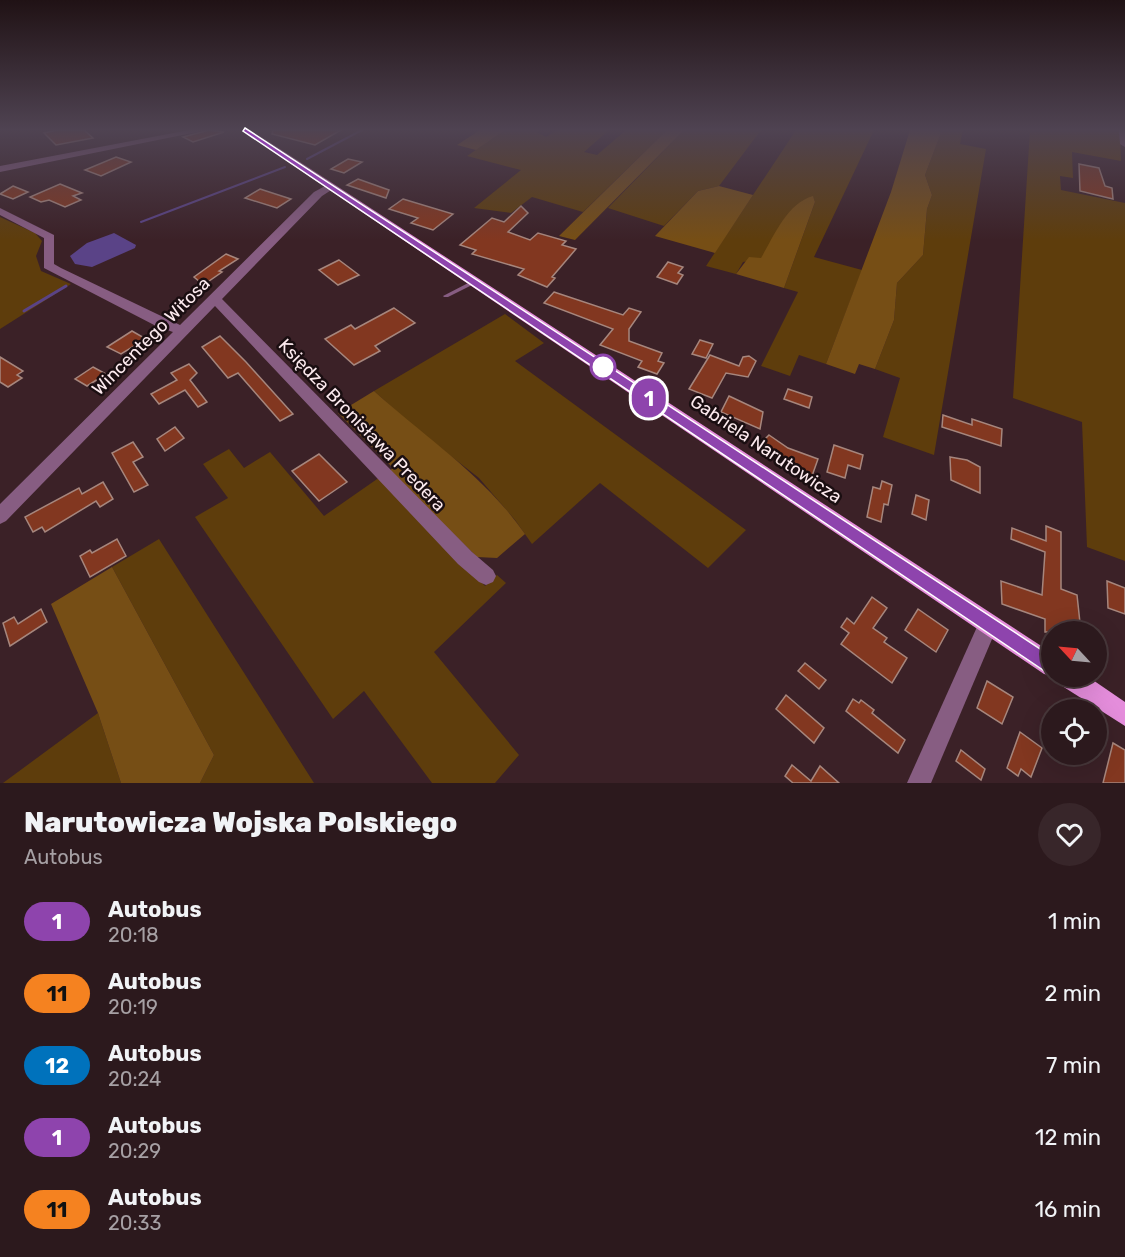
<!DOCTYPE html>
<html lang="pl">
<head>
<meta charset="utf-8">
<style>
	:root { --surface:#2c191d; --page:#38262a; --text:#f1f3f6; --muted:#a6a0a4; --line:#48383b }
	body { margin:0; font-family:Rubik,sans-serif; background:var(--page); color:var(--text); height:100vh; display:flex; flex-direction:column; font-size:22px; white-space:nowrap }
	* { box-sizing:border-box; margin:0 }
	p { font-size:20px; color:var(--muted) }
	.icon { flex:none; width:33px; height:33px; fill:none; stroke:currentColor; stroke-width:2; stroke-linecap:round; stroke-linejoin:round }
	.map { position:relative; height:783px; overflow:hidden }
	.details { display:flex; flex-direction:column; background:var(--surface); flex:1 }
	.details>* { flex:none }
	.badge { padding:0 12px; border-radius:20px; font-size:21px; line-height:39px }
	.needle { width:39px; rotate:296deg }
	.tools { position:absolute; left:1041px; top:621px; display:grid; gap:12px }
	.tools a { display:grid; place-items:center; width:66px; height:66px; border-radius:50%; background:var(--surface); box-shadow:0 6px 24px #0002,0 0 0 2px var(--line); font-size:30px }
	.map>.badge { position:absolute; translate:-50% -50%; box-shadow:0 0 0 3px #fff }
	.round { display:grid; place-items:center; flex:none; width:63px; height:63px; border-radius:32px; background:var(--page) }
	.headline { display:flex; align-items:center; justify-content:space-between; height:102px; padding:0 24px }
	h1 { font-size:28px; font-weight:800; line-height:45px }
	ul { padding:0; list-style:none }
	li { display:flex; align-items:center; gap:18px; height:72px; padding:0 24px }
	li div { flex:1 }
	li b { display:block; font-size:22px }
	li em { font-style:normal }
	li .badge { min-width:66px; font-weight:700; text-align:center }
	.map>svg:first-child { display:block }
	.green { fill:#5e3d0c }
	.forest { fill:#764e15 }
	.water { fill:#5a4387 }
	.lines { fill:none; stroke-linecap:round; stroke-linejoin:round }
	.stream-far1 { stroke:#5a4387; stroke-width:2 }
	.stream { stroke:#5a4387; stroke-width:3 }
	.building { fill:#823720; stroke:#a6867d; stroke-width:1.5 }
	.lane { fill:#875d82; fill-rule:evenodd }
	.street { fill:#875d82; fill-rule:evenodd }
	.primary { fill:#e48ddb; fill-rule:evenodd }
	.line { fill:#8e44ad; stroke:#fff; stroke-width:1.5 }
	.stop-dot { fill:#fff; stroke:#8e44ad; stroke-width:3 }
	.labels { text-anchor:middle; stroke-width:5; stroke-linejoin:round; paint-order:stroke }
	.street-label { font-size:18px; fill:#fceaee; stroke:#1a0e11 }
</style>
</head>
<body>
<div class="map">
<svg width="1125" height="783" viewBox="0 0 1125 783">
	<rect width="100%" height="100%" fill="#3b2127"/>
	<g class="green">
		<polygon points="505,130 540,130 537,132 546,137 558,130 609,130 584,152 597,155 626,130 667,130 583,212 532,197 511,213 474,208 521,170 467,156"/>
		<polygon points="684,130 761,130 719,186 698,191 664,226 608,208"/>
		<polygon points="796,130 874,130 814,257 862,270 826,364 799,355 790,376 761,366 798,292 784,288 815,202 813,197 784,219 761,259 743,262 736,274 706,266"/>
		<polygon points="939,130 963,130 960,144 986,149 934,455 883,437 900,378 875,369 894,320 897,283 923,255 927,209 932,195 925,175 941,133"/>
		<polygon points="1030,130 1120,130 1121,161 1072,152 1073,178 1060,176 1061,190 1125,203 1125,561 1087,547 1082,422 1013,398"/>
		<polygon points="0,217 35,233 42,241 36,256 41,271 71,284 0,329"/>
		<polygon points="505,314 544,343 515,361 746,530 708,568 600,483 532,544 515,520 479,478 415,428 374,391"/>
		<polygon points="229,449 244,468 270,452 324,516 380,477 485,586 497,575 506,583 434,652 519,755 495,783 432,783 364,691 333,719 195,517 228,498 203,464"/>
		<polygon points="159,539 314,783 200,783 214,755 112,567"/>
		<polygon points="98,713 121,783 3,783"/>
	</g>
	<g class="forest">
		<polygon points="480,130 505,130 476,150 457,145"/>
		<polygon points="667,130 684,130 575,240 559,236"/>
		<polygon points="910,130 939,130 941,133 925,175 932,195 927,209 923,255 897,283 894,320 875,369 859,364 855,374 826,364 891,192"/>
		<polygon points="719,186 753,195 715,253 655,236 698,191"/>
		<path d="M813 196 815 202 784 288 736 274 749 257 761 258C774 236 787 203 813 196Z"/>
		<path d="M374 391C426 438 485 476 525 534L497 558 477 557 389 471 393 468 338 413Z"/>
		<polygon points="112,567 214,755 200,783 121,783 98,713 51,604"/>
	</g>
	<polygon class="water" points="114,233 136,245 135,248 92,267 75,264 70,256 87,243"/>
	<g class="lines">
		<g class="stream-far1">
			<polyline points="307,159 362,130"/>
			<polyline points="141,222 285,167"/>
		</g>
		<polyline class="stream" points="24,311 66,286"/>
	</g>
	<g class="building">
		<polygon points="57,130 84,130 93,138 56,145 44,133"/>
		<polygon points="209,130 224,132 193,142 183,137"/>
		<polygon points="273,130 341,130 315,145 272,134"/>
		<polygon points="116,157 131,162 101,176 85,170"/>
		<polygon points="348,159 362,162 344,173 331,169"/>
		<polygon points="1079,164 1099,168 1105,186 1112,188 1113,199 1080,191"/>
		<polygon points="358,179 389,190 386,198 347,185"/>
		<polygon points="60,184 82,193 73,196 81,200 65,207 49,200 41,202 30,197"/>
		<polygon points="13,186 28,192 13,199 0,194"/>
		<polygon points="260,189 291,199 277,208 245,198"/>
		<polygon points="403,199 453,214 433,230 411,223 418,218 389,209"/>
		<polygon points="521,206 528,213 508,232 530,240 538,233 566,241 562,245 576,249 552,277 555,278 547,287 518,275 524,269 472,254 476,250 460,245 492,218 504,222"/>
		<polygon points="226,254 238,259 219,271 222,272 209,281 200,282 194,277"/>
		<polygon points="339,260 359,275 338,285 319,270"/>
		<polygon points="668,262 683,267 678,273 683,275 677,284 657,277"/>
		<polygon points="554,292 623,315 629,308 641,312 629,329 629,341 662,353 658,361 664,363 657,374 638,367 642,361 600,345 613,329 544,303"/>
		<polygon points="394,308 415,323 375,346 380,351 354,365 325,339 351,325 355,329"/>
		<polygon points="132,331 146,339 121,354 107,347"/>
		<polygon points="220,336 246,362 293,414 280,421 238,373 228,378 202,347"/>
		<polygon points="700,340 713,344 706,358 692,354"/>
		<polygon points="710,355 739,366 743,357 749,356 756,361 748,377 726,373 712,398 689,389"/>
		<polygon points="0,357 23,371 17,375 22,378 8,387 0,382"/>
		<polygon points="189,364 197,373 190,380 207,402 198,407 185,390 159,404 151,394 177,380 171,373"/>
		<polygon points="93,367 106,374 87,386 75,379"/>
		<polygon points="788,389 812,397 809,408 784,399"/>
		<polygon points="729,396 763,412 760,429 721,412"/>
		<polygon points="943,415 972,425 972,419 1002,429 1001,446 942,427"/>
		<polygon points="175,427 184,438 165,451 157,439"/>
		<polygon points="769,435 788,448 818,459 812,476 792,467 758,446"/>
		<polygon points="133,442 143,457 133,462 148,485 134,492 112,453"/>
		<polygon points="834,445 863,455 860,469 848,465 845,478 827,472"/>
		<polygon points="319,454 347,482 319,501 292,471"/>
		<polygon points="950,457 967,460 980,467 980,493 951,480"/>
		<polygon points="882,481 892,485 888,505 884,504 881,522 867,517 873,487 880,489"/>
		<polygon points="103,482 113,499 100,507 96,501 45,532 42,527 33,532 25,517 79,488 82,494"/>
		<polygon points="916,495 929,500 926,520 912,514"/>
		<polygon points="1046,526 1061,532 1061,589 1077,595 1081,632 1045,632 1045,619 1002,604 1001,581 1042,595 1045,552 1011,539 1012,528 1046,541"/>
		<polygon points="117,539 126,556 90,577 80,556 90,550 92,553"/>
		<polygon points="1107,581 1125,588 1125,614 1108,608"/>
		<polygon points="872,597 887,608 873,628 887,638 884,642 907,658 892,683 841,644 849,633 841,627 847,618 854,624"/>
		<polygon points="41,609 47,622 10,646 3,623 14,617 18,624"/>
		<polygon points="918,609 948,630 936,652 905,630"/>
		<polygon points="805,663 826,680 819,689 798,671"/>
		<polygon points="987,681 1013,697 1002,724 977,708"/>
		<polygon points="786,695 824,728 814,743 776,709"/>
		<polygon points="853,699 859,703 861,700 874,710 872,713 905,740 898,753 846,711"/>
		<polygon points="1020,732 1042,748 1031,777 1021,769 1018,776 1007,768"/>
		<polygon points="1113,743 1125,750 1125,783 1103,783"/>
		<polygon points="961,750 985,769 981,780 956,761"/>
		<polygon points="792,765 811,781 820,766 839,783 793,783 785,776"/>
	</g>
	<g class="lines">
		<polygon class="lane" points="474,280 477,282 476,283 448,297 444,297 443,296"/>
		<g class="street">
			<polygon points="189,130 207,130 0,172 0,166"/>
			<polygon points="1119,130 1125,130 1125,147 1120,144"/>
			<polygon points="327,185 336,187 322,196 222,299 472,552 493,570 496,576 493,582 486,585 479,582 458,564 215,306 6,521 0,524 0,504 173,332 158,327 44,268 44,238 0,215 0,208 54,235 54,264 61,268 180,325 314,192"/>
			<polygon points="988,615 995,618 998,625 931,783 907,783 981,618"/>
		</g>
		<g class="primary">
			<polygon points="241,130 251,130 1052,653 1053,676 1044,674"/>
			<polygon points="1056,676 1087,676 1125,702 1125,726 1059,684"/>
		</g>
	</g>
	<linearGradient id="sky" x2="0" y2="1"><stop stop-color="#201215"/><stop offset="0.54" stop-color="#4f4352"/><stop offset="1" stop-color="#4f4352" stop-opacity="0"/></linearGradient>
	<rect width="1125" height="240" fill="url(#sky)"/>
	<polygon class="line" points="245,128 1057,660 1060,666 1057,672 1052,675 1046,672 243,131"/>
	<circle class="stop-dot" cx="603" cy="367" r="12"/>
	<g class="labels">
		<g class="street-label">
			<text transform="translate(151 336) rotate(-45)" y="6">Wincentego Witosa</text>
			<text transform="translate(362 425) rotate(46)" y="6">Księdza Bronisława Predera</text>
			<text transform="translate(766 449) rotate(34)" y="6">Gabriela Narutowicza</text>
		</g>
	</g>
</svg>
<div class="tools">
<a><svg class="needle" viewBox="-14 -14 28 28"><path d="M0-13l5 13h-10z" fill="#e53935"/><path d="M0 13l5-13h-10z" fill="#a6a0a4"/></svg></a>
<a><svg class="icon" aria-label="locate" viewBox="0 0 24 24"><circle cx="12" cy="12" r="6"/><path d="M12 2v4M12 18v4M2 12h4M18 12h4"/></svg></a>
</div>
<b class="badge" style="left:649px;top:398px;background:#8e44ad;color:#fff">1</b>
</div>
<section class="details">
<div class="headline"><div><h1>Narutowicza Wojska Polskiego</h1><p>Autobus</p></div><a class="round"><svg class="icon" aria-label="heart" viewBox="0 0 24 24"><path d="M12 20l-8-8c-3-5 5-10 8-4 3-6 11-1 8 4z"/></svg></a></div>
<ul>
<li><span class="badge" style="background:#8e44ad;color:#fff">1</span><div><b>Autobus</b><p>20:18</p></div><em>1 min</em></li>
<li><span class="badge" style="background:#f58220;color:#111">11</span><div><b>Autobus</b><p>20:19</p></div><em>2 min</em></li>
<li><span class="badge" style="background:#0072bc;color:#fff">12</span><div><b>Autobus</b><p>20:24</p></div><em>7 min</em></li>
<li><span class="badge" style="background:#8e44ad;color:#fff">1</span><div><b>Autobus</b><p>20:29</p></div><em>12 min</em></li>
<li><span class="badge" style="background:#f58220;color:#111">11</span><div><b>Autobus</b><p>20:33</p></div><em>16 min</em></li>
</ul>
</section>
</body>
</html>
